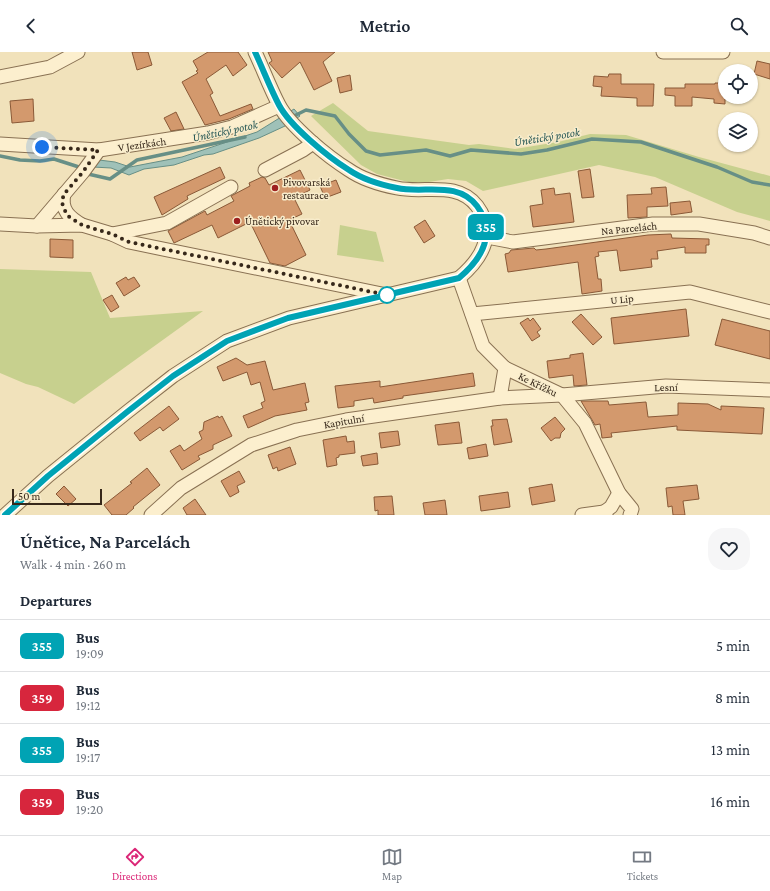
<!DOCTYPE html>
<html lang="en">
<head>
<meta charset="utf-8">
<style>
	:root { --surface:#fff; --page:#f6f6f7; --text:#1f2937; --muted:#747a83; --line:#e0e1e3; --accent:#db2777 }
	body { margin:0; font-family:"Crimson Pro",serif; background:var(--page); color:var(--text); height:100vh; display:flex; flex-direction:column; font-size:15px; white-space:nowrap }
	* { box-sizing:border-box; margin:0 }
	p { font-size:13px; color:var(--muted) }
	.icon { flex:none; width:22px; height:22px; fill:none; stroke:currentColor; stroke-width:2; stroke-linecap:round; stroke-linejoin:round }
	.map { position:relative; height:463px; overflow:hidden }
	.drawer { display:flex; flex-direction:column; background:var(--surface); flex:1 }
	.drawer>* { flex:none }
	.badge { padding:0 8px; border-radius:6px; font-size:14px; line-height:26px }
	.controls { position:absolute; left:718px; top:12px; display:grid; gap:8px }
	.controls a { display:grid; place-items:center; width:40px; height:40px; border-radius:50%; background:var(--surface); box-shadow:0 1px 3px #0004; font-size:20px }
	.scale { position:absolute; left:12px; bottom:10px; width:90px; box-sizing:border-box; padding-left:4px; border:2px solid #37281a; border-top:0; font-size:11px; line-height:14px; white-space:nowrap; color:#37281a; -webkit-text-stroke:3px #f8eccb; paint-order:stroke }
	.you { position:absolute; width:20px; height:20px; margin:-10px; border:3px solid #fff; border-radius:50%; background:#1a73e8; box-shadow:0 0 0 6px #1a73e833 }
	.map>.badge { position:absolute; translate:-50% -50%; box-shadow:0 0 0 2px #fff }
	h2 { padding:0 20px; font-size:15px; line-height:36px }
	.round { display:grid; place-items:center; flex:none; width:42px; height:42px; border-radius:16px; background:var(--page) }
	.summary { display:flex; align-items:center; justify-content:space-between; height:68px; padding:0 20px }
	h1 { font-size:19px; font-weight:600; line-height:30px }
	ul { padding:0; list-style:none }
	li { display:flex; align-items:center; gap:12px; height:52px; padding:0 20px; border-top:1px solid var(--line) }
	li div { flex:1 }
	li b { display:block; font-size:15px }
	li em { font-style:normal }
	li .badge { min-width:44px; font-weight:700; text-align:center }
	header { display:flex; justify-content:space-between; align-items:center; height:52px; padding:0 20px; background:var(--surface); font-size:18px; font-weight:600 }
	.tabs { display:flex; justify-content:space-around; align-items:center; height:56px; border-top:1px solid var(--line); background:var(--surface); font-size:11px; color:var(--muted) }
	.tabs a { display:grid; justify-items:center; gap:2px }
	.tabs .active { color:var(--accent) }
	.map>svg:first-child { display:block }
	.green { fill:#c7d08e }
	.water { fill:#9fc1b8; stroke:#678f86 }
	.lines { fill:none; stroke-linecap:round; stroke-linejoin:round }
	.stream { stroke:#678f86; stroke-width:3.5 }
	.building { fill:#d3996d; stroke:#8a5937 }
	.minor-casing { stroke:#897153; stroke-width:15 }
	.minor { stroke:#fcefce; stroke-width:13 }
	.line-casing { stroke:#fff; stroke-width:9 }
	.line { stroke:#00a3b4; stroke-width:6 }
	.walk { stroke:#37281a; stroke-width:4; stroke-dasharray:0 7.2 }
	.poi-dot { fill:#9d1f1f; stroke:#f8eccb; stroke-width:1.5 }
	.stop-dot { fill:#fff; stroke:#00a3b4; stroke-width:2 }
	.labels { text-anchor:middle; stroke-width:3; stroke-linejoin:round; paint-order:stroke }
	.street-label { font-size:11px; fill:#37281a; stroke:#f8eccb }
	.poi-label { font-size:11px; fill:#37281a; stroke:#f8eccb; text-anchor:start }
	.water-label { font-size:12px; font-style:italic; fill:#285856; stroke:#f8eccb }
</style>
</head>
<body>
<header><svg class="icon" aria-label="back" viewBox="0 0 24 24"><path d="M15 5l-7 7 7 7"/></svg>Metrio<svg class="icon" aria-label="search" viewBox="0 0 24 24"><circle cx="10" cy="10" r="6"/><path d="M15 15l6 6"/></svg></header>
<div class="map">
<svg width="770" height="463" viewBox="0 0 770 463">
	<rect width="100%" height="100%" fill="#f1e2bb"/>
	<g class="green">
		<polygon points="333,51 368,79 469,93 479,92 515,97 558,90 590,82 626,83 699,105 770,124 770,169 737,160 655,125 599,113 483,139 466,129 448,127 416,132 377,122 361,113 311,64"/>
		<polygon points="340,173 376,180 384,210 337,203"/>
		<polygon points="0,217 91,220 110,266 203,259 74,352 38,335 26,332 0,321"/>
	</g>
	<polygon class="water" points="294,57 300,64 285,74 259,86 213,102 204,103 174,113 144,117 129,123 111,116 93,115 99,108 115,110 130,115 182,105 257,80"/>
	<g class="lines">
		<g class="stream">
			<polyline points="294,64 306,58 335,64 349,82 366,99 380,103 426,98 450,104 471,98 521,102 547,98 592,87 641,90 717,115 752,130 770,133"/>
			<polyline points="0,104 20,108 40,109 54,107 82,116 88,122 110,127 137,108 245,85"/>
		</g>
	</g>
	<g class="building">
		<polygon points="132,0 148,0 152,13 137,18"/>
		<polygon points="208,0 238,0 247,13 233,24 226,13 206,27 213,41 210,43 220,64 251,52 253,57 229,67 205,73 182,30 198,21 196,19 198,18 193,9"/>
		<polygon points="268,0 335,0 323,10 332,29 314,38 300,10 282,26 269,11 272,9"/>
		<polygon points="757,9 770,12 770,27 754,22"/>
		<polygon points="609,22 621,22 621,32 654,32 653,54 637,54 637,46 601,44 602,35 593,34 594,24 608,25"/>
		<polygon points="350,23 352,38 340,41 337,26"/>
		<polygon points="715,31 725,31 725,52 714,51 714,47 692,45 692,54 675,54 675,44 665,43 665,36 685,36 685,32 715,32"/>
		<polygon points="33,47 34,69 12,71 10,49"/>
		<polygon points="176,60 184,77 171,79 164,66"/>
		<polygon points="220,115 225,126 187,144 188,147 162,163 154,145"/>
		<polygon points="590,117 594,145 582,146 578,119"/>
		<polygon points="300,118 310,138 294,146 302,162 289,168 306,203 285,214 270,211 250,170 218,186 212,173 174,191 168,179 205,159 207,163 234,149 231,144 250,134 249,131 262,125 265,126 269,133"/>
		<polygon points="336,128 341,140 325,146 320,134"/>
		<polygon points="666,135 668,154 647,155 647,165 628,166 627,143 652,142 651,136"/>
		<polygon points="554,136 555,143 570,141 574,170 533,175 530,154 543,152 541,138"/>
		<polygon points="690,149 692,160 671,163 670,151"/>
		<polygon points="425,168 435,184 424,191 414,175"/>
		<polygon points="671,182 672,186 709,187 709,193 706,193 706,201 685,201 685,195 657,199 658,207 651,207 652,215 620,219 617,198 598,200 599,204 595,205 598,227 601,227 602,239 582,242 578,210 508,220 505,202 509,201 511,198 534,196 536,198 546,197 648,183"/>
		<polygon points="50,187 73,188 73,206 50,205"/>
		<polygon points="126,225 128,228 134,225 140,234 124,244 116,231"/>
		<polygon points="112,243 119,255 111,260 103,248"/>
		<polygon points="686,257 689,284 614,292 611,266"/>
		<polygon points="581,262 602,285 593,293 572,270"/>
		<polygon points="528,266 530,269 533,266 541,277 537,280 540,284 532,289 520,271"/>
		<polygon points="722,267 770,279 770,307 715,293"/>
		<polygon points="583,301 587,333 574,334 573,323 549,326 547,309 570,306 570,303"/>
		<polygon points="236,306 247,313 265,309 273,338 305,331 309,350 305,351 307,358 275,364 248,376 243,364 263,356 261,351 265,349 260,330 251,333 247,320 223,329 217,315"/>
		<polygon points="473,321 475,334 403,344 403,346 374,351 373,346 354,349 354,354 338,356 335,334 380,329 380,335"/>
		<polygon points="581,349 608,349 609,353 646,350 648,365 678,363 678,351 708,352 721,358 721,354 764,356 762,382 677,378 677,374 611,381 612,385 602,386 600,372 595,373"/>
		<polygon points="169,354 179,367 163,379 160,375 140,389 134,381"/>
		<polygon points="218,364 219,366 222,364 232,384 213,393 213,397 198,404 200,407 182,418 170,399 180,393 184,399 202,387 199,380 203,378 204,370"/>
		<polygon points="555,365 565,377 561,381 560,386 555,386 551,389 541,376"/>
		<polygon points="507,367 512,390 494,393 491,374 493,374 492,368"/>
		<polygon points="459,370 462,391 438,393 435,373"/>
		<polygon points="398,379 400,393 381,396 379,381"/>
		<polygon points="346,384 347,390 354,389 355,401 339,403 339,405 336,406 337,413 327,415 323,388"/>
		<polygon points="486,392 488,404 469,407 467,396"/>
		<polygon points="290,395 296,412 278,419 277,415 273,417 268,403"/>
		<polygon points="377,401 378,412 363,414 361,404"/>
		<polygon points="147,416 160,433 133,455 134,456 126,463 112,463 104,453 132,431 130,430"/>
		<polygon points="239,419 245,430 237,434 239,440 230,445 221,429"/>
		<polygon points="552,432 555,449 532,453 529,436"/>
		<polygon points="697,433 699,447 683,449 685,463 673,463 672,454 668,455 666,436"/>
		<polygon points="64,434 76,447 68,454 56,442"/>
		<polygon points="508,440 510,455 481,459 479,444"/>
		<polygon points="392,444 394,463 378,463 378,458 375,459 374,445"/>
		<polygon points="195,447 206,463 187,463 183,456"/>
		<polygon points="445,448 447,463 425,463 423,451"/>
	</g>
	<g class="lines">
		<defs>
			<g id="minor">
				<polyline points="663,0 723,0"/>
				<polyline points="0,25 50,15 78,0"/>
				<polyline points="0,92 99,98 208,81 232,75 279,54"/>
				<polyline points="265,118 303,98 313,91"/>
				<path d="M64 142C60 158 70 166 82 173"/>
				<polyline points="0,172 37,174 82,173 112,182 129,190 382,242"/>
				<polyline points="37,174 83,120 99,98"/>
				<polyline points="112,182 167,171 231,135"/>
				<polyline points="487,185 513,190 653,172 699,172 754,181 770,186"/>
				<polyline points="459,226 483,294 505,316 562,343 585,371 619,441 632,457 630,463"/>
				<polyline points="472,262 690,240 770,260"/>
				<polyline points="500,346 505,316"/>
				<polyline points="604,460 611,455 619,441"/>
				<path d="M5 463 48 424 127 360 173 324 227 289 289 266 459 226C472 215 487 198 486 179 486 169 483 162 477 154 457 128 424 142 397 136 382 133 362 127 349 118 328 105 290 74 279 53 270 36 263 17 255 0"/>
				<polyline points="151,463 181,436 251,393 297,378 346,368 500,346 562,343 666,334 770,338"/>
				<polyline points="582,463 604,460 606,463"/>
			</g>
		</defs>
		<use href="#minor" class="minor-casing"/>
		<use href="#minor" class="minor"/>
	</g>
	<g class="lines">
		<defs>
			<path id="line" d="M5 463 48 424 127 360 173 324 227 289 288 266 459 226C472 215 487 198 486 179 486 169 483 162 477 154 457 128 424 142 397 136 382 133 362 127 349 118 328 105 290 74 279 53 270 36 263 17 255 0"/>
		</defs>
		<use href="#line" class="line-casing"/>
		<use href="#line" class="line"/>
		<polyline class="walk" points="42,95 98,98 83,120 64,142 62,149 63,155 68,164 82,173 112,182 129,190 387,243"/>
	</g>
	<g class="poi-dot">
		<circle cx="275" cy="136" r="4"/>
		<circle cx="237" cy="169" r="4"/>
	</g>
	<circle class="stop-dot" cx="387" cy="243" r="8"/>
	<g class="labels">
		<g class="street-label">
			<text transform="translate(142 92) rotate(-8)" y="4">V Jezírkách</text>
			<text transform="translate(629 176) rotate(-6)" y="4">Na Parcelách</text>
			<text transform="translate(622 247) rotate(-6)" y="4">U Lip</text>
			<text transform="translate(538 332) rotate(26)" y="4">Ke Křížku</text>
			<text transform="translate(666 335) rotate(-1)" y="4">Lesní</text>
			<text transform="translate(344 369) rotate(-10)" y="4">Kapitulní</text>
		</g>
		<g class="poi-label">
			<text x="283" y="134">Pivovarská<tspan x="283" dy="13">restaurace</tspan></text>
			<text x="245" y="173">Únětický pivovar</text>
		</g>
		<g class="water-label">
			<text transform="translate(225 79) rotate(-12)" y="4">Únětický potok</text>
			<text transform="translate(547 85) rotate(-9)" y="4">Únětický potok</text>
		</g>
	</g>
</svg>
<div class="controls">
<a><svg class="icon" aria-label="locate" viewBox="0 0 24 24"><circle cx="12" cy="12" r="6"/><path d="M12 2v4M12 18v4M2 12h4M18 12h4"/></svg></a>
<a><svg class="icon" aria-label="layers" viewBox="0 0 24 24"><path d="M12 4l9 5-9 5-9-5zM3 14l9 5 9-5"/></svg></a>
</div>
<div class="scale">50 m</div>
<div class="you" style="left:42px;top:95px"></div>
<b class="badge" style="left:486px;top:175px;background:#00a3b4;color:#fff">355</b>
</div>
<section class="drawer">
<div class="summary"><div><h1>Únětice, Na Parcelách</h1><p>Walk · 4 min · 260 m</p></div><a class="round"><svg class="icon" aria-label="heart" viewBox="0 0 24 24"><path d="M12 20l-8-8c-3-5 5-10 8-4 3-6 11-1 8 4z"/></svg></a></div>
<h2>Departures</h2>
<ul>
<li><span class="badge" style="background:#00a3b4;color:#fff">355</span><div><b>Bus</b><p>19:09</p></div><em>5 min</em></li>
<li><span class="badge" style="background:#d7263d;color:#fff">359</span><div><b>Bus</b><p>19:12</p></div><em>8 min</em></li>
<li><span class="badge" style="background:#00a3b4;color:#fff">355</span><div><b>Bus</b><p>19:17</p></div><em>13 min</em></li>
<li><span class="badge" style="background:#d7263d;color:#fff">359</span><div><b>Bus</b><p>19:20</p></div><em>16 min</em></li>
</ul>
</section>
<nav class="tabs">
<a class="active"><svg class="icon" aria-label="directions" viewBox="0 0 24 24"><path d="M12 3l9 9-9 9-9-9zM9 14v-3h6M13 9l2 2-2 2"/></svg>Directions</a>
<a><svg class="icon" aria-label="map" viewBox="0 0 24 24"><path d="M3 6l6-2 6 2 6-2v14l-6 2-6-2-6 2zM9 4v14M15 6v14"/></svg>Map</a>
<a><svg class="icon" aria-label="tickets" viewBox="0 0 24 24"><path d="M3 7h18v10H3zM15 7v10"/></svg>Tickets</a>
</nav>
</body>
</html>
